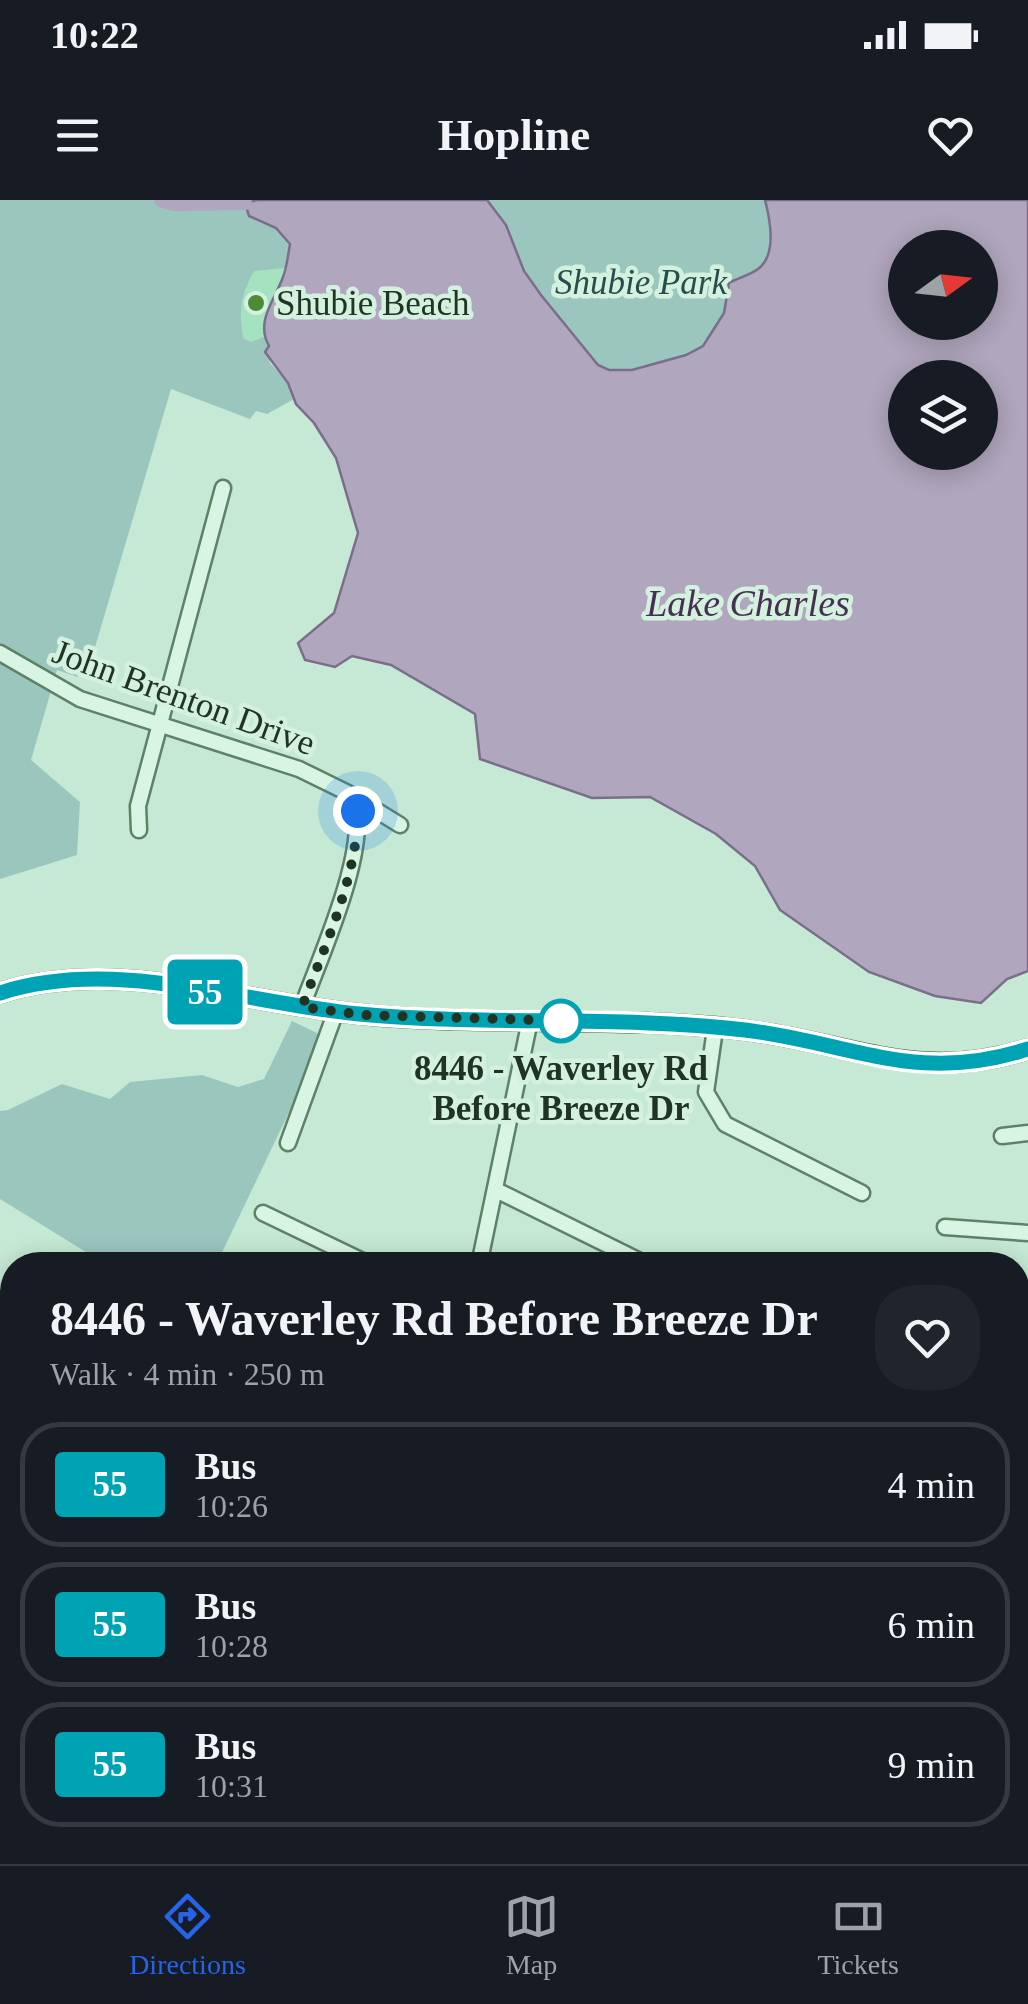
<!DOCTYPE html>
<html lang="en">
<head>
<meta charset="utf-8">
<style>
	:root { --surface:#171b24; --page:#20242c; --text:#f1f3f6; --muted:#9ea1a6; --line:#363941; --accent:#2563eb }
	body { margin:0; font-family:Georgia,serif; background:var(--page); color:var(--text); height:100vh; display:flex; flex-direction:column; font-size:38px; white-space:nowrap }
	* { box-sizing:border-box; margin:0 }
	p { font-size:32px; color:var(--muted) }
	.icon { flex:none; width:55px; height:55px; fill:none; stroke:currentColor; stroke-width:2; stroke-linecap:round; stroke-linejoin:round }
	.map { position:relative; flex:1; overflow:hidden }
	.drawer { position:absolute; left:0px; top:1052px; width:1030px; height:612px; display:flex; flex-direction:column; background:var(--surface); border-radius:40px 40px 0 0; box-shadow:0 5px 25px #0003 }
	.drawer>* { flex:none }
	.badge { padding:0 20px; border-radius:8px; font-size:35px; line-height:65px }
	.needle { width:65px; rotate:75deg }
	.buttons { position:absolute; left:888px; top:30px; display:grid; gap:20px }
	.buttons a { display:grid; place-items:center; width:110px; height:110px; border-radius:50%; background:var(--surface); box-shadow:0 5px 25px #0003; font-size:50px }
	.you { position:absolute; width:50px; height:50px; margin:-25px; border:8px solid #fff; border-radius:50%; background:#1a73e8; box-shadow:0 0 0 15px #1a73e833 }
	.map>.badge { position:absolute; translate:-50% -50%; box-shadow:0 0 0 5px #fff }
	.round { display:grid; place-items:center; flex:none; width:105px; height:105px; border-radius:40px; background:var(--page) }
	.headline { display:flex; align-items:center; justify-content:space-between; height:170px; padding:0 50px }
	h1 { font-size:48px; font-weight:700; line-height:75px }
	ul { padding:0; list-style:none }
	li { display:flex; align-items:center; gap:30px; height:125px; margin:0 20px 15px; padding:0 30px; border:5px solid var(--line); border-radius:40px }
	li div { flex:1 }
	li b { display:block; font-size:38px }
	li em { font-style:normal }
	li .badge { min-width:110px; font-weight:700; text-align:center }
	.status { display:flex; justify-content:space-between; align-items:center; height:70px; padding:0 50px; background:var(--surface); direction:ltr }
	.status svg { height:28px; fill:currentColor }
	header { display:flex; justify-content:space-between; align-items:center; height:130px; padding:0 50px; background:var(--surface); font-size:45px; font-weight:700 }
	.tab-bar { display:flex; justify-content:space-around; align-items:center; height:140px; border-top:2px solid var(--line); background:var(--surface); font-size:28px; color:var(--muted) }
	.tab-bar a { display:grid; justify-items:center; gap:5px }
	.tab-bar .selected { color:var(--accent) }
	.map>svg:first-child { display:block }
	.green { fill:#9bc6be }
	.sand { fill:#a5e2c0 }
	.water { fill:#b0a6bd; stroke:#7b6e8a; stroke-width:2.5; fill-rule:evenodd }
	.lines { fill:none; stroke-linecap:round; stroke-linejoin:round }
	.canal { stroke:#b0a6bd; stroke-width:14 }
	.minor-casing { stroke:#5d8266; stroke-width:19 }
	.major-casing { stroke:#315037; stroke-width:22 }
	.minor { stroke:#d8f5e4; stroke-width:14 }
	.major { stroke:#a1e8bd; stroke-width:18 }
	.line-casing { stroke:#fff; stroke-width:22 }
	.line { stroke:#00a3b4; stroke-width:15 }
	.walk { stroke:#203423; stroke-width:10; stroke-dasharray:0 18 }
	.poi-dot { fill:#4e8a34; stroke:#d4f1e0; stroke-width:4 }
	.stop-dot { fill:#fff; stroke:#00a3b4; stroke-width:5 }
	.labels { text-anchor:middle; stroke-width:9; stroke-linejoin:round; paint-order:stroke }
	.park-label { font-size:35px; font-style:italic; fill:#284e4c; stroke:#d4f1e0 }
	.poi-label { font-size:35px; fill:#203423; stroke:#d4f1e0; text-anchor:start }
	.street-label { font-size:35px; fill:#203423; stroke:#d4f1e0 }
	.stop-label { font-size:35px; font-weight:bold; fill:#203423; stroke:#d4f1e0 }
	.water-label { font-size:38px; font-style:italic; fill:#463052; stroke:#d4f1e0 }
</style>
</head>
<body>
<div class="status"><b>10:22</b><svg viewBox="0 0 49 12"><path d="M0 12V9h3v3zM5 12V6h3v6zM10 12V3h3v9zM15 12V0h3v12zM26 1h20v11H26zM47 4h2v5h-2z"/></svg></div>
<header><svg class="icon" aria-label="menu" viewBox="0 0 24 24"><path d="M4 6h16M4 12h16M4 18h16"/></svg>Hopline<svg class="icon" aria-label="heart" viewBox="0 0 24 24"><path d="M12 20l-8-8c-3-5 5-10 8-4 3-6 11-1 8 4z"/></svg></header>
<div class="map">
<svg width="1028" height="1664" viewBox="0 0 1028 1664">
	<rect width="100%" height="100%" fill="#c5e9d4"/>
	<g class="green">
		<polygon points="0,0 257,0 245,3 249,15 276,28 290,44 268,156 270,163 288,183 294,199 267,214 256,211 250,219 171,189 93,454 78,477 57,470 31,560 80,602 77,655 0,679"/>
		<path d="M487 0H765C770 19 777 55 758 69 750 75 738 78 729 83L724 113 703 146 686 155 632 170H609L598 165 541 95 524 71 506 25Z"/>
		<polygon points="292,821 319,834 291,908 216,1065 107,1065 0,999 0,911 8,910 62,884 110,899 130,882 202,875 238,887 264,879"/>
		<polygon points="12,1396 12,1416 5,1427 12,1449 12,1489 2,1496 0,1402"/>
		<polygon points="832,1653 970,1653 998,1664 867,1664"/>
	</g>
	<path class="sand" d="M286 68 265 115 264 137 251 142 243 138C239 109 240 97 254 71Z"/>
	<path class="water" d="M257 0H487L506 25 524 71 541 95 598 165 609 170H632L686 155 703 146 724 113 729 83C738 78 750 75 758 69 777 55 770 19 765 0H1028V771L1007 779 981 803 935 796 869 772 780 710 755 666 716 634 650 597 592 598 480 559 475 514 391 465 352 456 335 467 305 460 298 443 334 413 358 333 336 258 314 223 296 204 288 183 265 152 269 146C255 121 275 100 283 77 287 67 288 55 290 44L276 28 249 16 245 3ZM905 48H980V122H905ZM905 178H980V252H905Z"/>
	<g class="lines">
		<polyline class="canal" points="161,0 173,4 245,3"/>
		<defs>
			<g id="minor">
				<polyline points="0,453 80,499 299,569 348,593 400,625"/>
				<polyline points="139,630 138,606 223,288"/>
				<path d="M302 807C319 759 372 645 353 599"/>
				<polyline points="715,829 706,892 725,924 862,993"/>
				<polyline points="1002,936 1028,933"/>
				<polyline points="288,943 336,811"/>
				<polyline points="496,990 648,1065"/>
				<polyline points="263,1013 371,1065"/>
				<polyline points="945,1027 1028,1033"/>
				<polyline points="479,1065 530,820"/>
				<polyline points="0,1099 12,1105"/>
				<polyline points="1018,1276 1028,1253"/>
				<polyline points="0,1298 12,1304"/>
				<polyline points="0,1553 12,1558"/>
				<polyline points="1018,1564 1028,1569"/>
				<polyline points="386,1652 395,1664"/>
				<polyline points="816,1652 845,1664"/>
				<polyline points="229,1664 234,1652"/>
			</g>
			<path id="major" d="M0 793C115 756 243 803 359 814 487 827 618 815 745 830 850 843 920 884 1028 849"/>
		</defs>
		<use href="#minor" class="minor-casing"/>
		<use href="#major" class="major-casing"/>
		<use href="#minor" class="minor"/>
		<use href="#major" class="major"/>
	</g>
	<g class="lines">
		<defs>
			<path id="line" d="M0 793C114 756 243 803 359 814 487 826 618 815 745 830 852 843 916 885 1028 849"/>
		</defs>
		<use href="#line" class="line-casing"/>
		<use href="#line" class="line"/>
		<path class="walk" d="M358 611C357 678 325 745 302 807L363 815 568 821H561"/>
	</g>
	<circle class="poi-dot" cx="256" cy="103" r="10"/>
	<circle class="stop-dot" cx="561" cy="821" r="20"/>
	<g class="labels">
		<g class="park-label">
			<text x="641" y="94">Shubie Park</text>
		</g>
		<g class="poi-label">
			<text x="276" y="115">Shubie Beach</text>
		</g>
		<g class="street-label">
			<text transform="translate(184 497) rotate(20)" y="12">John Brenton Drive</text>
		</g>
		<g class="stop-label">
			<text x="561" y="880">8446 - Waverley Rd<tspan x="561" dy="40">Before Breeze Dr</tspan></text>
		</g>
		<g class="water-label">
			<text x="748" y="416">Lake Charles</text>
		</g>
	</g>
</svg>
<div class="buttons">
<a><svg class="needle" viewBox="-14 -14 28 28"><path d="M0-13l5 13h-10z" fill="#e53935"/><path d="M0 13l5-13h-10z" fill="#9ea1a6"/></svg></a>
<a><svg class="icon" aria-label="layers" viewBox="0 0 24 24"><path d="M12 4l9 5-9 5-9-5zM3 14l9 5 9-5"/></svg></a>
</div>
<div class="you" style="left:358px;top:611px"></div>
<b class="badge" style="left:205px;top:792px;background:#00a3b4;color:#fff">55</b>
<section class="drawer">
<div class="headline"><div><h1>8446 - Waverley Rd Before Breeze Dr</h1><p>Walk · 4 min · 250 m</p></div><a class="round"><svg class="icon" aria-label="heart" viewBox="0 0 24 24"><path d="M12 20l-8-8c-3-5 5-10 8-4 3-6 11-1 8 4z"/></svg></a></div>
<ul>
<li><span class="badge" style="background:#00a3b4;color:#fff">55</span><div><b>Bus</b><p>10:26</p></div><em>4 min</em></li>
<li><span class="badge" style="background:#00a3b4;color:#fff">55</span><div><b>Bus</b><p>10:28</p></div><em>6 min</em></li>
<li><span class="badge" style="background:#00a3b4;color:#fff">55</span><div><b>Bus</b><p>10:31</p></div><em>9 min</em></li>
</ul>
</section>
</div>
<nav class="tab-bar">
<a class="selected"><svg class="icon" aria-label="directions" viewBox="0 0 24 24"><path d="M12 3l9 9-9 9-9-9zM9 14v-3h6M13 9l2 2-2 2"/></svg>Directions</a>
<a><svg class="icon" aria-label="map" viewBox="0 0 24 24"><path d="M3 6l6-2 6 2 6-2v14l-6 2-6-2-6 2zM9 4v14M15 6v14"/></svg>Map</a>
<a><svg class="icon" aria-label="tickets" viewBox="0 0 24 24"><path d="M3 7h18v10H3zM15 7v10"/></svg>Tickets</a>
</nav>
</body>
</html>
